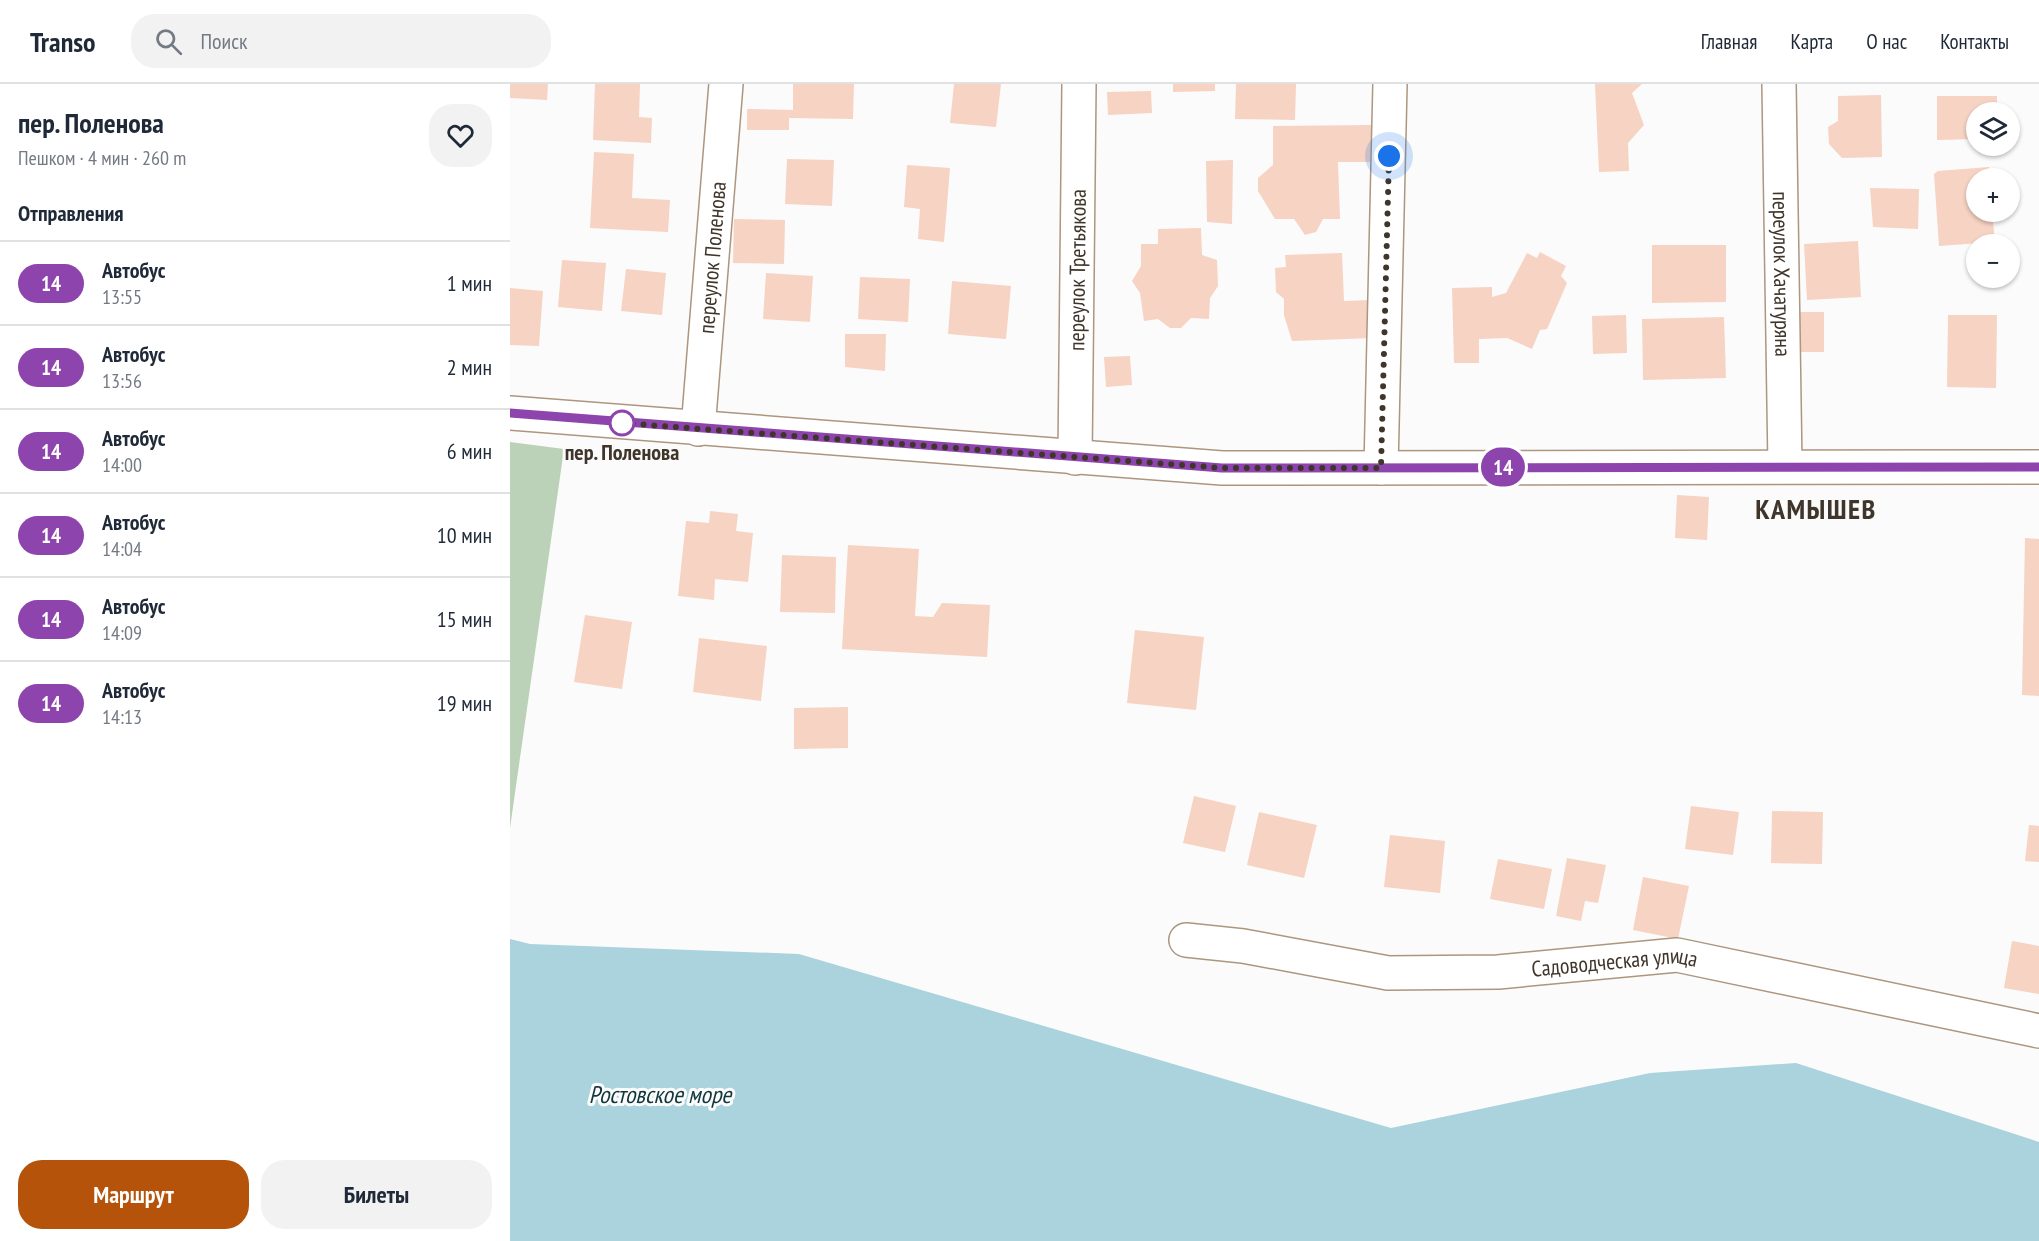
<!DOCTYPE html>
<html lang="ru">
<head>
<meta charset="utf-8">
<style>
	:root { --surface:#fff; --page:#f2f2f3; --text:#1f2937; --muted:#747a83; --line:#e0e1e3; --accent:#b45309 }
	body { margin:0; font-family:"PT Sans Narrow",sans-serif; background:var(--page); color:var(--text); height:100vh; display:flex; flex-direction:column; font-size:22px; white-space:nowrap }
	* { box-sizing:border-box; margin:0 }
	p { font-size:20px; color:var(--muted) }
	.icon { flex:none; width:33px; height:33px; fill:none; stroke:currentColor; stroke-width:2; stroke-linecap:round; stroke-linejoin:round }
	.map { position:relative; flex:1; overflow:hidden }
	.sheet { display:flex; flex-direction:column; background:var(--surface); width:510px }
	.sheet>* { flex:none }
	.badge { padding:0 12px; border-radius:20px; font-size:21px; line-height:39px }
	.tools { position:absolute; left:1456px; top:18px; display:grid; gap:12px }
	.tools a { display:grid; place-items:center; width:54px; height:54px; border-radius:50%; background:var(--surface); box-shadow:0 2px 4px #0004; font-size:30px }
	.you { position:absolute; width:30px; height:30px; margin:-15px; border:4px solid #fff; border-radius:50%; background:#1a73e8; box-shadow:0 0 0 9px #1a73e833 }
	.map>.badge { position:absolute; translate:-50% -50%; box-shadow:0 0 0 3px #fff }
	h2 { padding:0 18px; font-size:22px; line-height:54px }
	.round { display:grid; place-items:center; flex:none; width:63px; height:63px; border-radius:24px; background:var(--page) }
	.overview { display:flex; align-items:center; justify-content:space-between; height:102px; padding:0 18px }
	h1 { font-size:28px; font-weight:800; line-height:45px }
	.action { display:flex; gap:12px; margin-top:auto; padding:12px 18px }
	.action a { flex:1; height:69px; border-radius:24px; background:var(--accent); color:#fff; font-size:24px; font-weight:800; line-height:69px; text-align:center }
	.action a+a { background:var(--page); color:var(--text) }
	ul { padding:0; list-style:none }
	li { display:flex; align-items:center; gap:18px; height:84px; padding:0 18px; border-top:2px solid var(--line) }
	li div { flex:1 }
	li b { display:block; font-size:22px }
	li em { font-style:normal }
	li .badge { min-width:66px; font-weight:700; text-align:center }
	header { display:flex; align-items:center; gap:36px; box-sizing:border-box; height:84px; padding:0 30px; background:var(--surface); border-bottom:2px solid var(--line) }
	header strong { font-size:28px }
	nav { display:flex; gap:33px; margin-inline-start:auto; font-size:21px }
	.search { width:420px; height:54px; background:var(--page); display:flex; align-items:center; gap:15px; box-sizing:border-box; padding:0 21px; border-radius:24px; color:var(--muted); font-size:22px }
	main { display:flex; flex:1; min-height:0 }
	.map>svg:first-child { display:block }
	.green { fill:#bbd1b8 }
	.water { fill:#aad3dd }
	.building { fill:#f6d3c3 }
	.lines { fill:none; stroke-linecap:round; stroke-linejoin:round }
	.minor-casing { stroke:#ac967f; stroke-width:36 }
	.minor { stroke:#fff; stroke-width:33 }
	.line-casing { stroke:#fff; stroke-width:14 }
	.line { stroke:#8e44ad; stroke-width:9 }
	.walk { stroke:#3f352b; stroke-width:6; stroke-dasharray:0 10.8 }
	.stop-dot { fill:#fff; stroke:#8e44ad; stroke-width:3 }
	.labels { text-anchor:middle; stroke-width:6; stroke-linejoin:round; paint-order:stroke }
	.street-label { font-size:22px; fill:#3f352b; stroke:#fbfbfb }
	.stop-label { font-size:22px; font-weight:bold; fill:#3f352b; stroke:#fbfbfb }
	.water-label { font-size:24px; font-style:italic; fill:#10363e; stroke:#fbfbfb }
	.district-label { font-size:28px; font-weight:bold; letter-spacing:1.5px; fill:#3f352b; stroke:#fbfbfb }
</style>
</head>
<body>
<header>
<strong>Transo</strong>
<div class="search"><svg class="icon" aria-label="search" viewBox="0 0 24 24"><circle cx="10" cy="10" r="6"/><path d="M15 15l6 6"/></svg>Поиск</div>
<nav><a>Главная</a><a>Карта</a><a>О нас</a><a>Контакты</a></nav>
</header>
<main>
<section class="sheet">
<div class="overview"><div><h1>пер. Поленова</h1><p>Пешком · 4 мин · 260 m</p></div><a class="round"><svg class="icon" aria-label="heart" viewBox="0 0 24 24"><path d="M12 20l-8-8c-3-5 5-10 8-4 3-6 11-1 8 4z"/></svg></a></div>
<h2>Отправления</h2>
<ul>
<li><span class="badge" style="background:#8e44ad;color:#fff">14</span><div><b>Автобус</b><p>13:55</p></div><em>1 мин</em></li>
<li><span class="badge" style="background:#8e44ad;color:#fff">14</span><div><b>Автобус</b><p>13:56</p></div><em>2 мин</em></li>
<li><span class="badge" style="background:#8e44ad;color:#fff">14</span><div><b>Автобус</b><p>14:00</p></div><em>6 мин</em></li>
<li><span class="badge" style="background:#8e44ad;color:#fff">14</span><div><b>Автобус</b><p>14:04</p></div><em>10 мин</em></li>
<li><span class="badge" style="background:#8e44ad;color:#fff">14</span><div><b>Автобус</b><p>14:09</p></div><em>15 мин</em></li>
<li><span class="badge" style="background:#8e44ad;color:#fff">14</span><div><b>Автобус</b><p>14:13</p></div><em>19 мин</em></li>
</ul>
<div class="action"><a>Маршрут</a><a>Билеты</a></div>
</section>
<div class="map">
<svg width="1529" height="1157" viewBox="0 0 1529 1157">
	<rect width="100%" height="100%" fill="#fbfbfb"/>
	<polygon class="green" points="0,358 54,365 0,744"/>
	<polygon class="water" points="0,855 20,860 289,870 881,1044 1140,989 1286,979 1529,1058 1529,1157 0,1157"/>
	<g class="building">
		<polygon points="0,0 38,0 37,16 0,14"/>
		<polygon points="85,0 130,0 129,33 142,34 141,59 83,56"/>
		<polygon points="283,0 344,0 343,35 279,34 279,46 237,46 237,25 283,26"/>
		<polygon points="444,0 491,0 486,43 440,39"/>
		<polygon points="663,0 705,0 705,7 663,8"/>
		<polygon points="726,0 786,0 785,36 725,35"/>
		<polygon points="1085,0 1132,0 1122,9 1134,41 1118,59 1119,87 1089,88"/>
		<polygon points="641,7 642,29 598,31 597,8"/>
		<polygon points="1371,11 1372,73 1332,74 1319,60 1318,43 1328,37 1328,12"/>
		<polygon points="1427,12 1487,12 1487,28 1467,28 1467,55 1427,56"/>
		<polygon points="861,41 861,78 828,78 830,135 813,135 806,148 795,151 784,135 765,135 748,107 748,94 763,81 763,42"/>
		<polygon points="84,68 124,70 122,114 160,116 158,148 80,144"/>
		<polygon points="277,75 324,76 322,122 275,120"/>
		<polygon points="723,76 722,140 697,138 696,77"/>
		<polygon points="397,81 440,84 434,158 408,155 410,125 394,123"/>
		<polygon points="1479,83 1480,94 1467,94 1467,128 1482,128 1485,158 1429,162 1424,90 1428,87"/>
		<polygon points="1360,104 1409,105 1408,145 1363,143"/>
		<polygon points="224,135 275,136 274,180 223,179"/>
		<polygon points="691,144 692,171 707,176 708,202 700,214 699,235 681,234 671,244 660,244 648,235 634,237 630,209 622,197 631,182 631,160 648,160 648,145"/>
		<polygon points="1348,157 1351,213 1297,216 1294,160"/>
		<polygon points="1142,161 1216,161 1216,218 1142,219"/>
		<polygon points="1030,168 1056,182 1051,192 1057,199 1037,245 1030,246 1022,265 997,254 969,255 969,279 944,279 942,204 982,203 982,213 996,209 1017,169 1027,174"/>
		<polygon points="832,169 834,217 862,216 863,254 782,257 774,231 774,215 766,208 765,184 776,183 775,171"/>
		<polygon points="52,176 96,179 92,227 48,223"/>
		<polygon points="116,185 156,189 152,231 111,227"/>
		<polygon points="256,189 303,192 300,238 253,235"/>
		<polygon points="350,193 400,195 398,238 348,235"/>
		<polygon points="442,197 501,202 496,255 438,250"/>
		<polygon points="0,204 33,207 29,262 0,261"/>
		<polygon points="1282,228 1314,228 1314,268 1281,268"/>
		<polygon points="1116,231 1117,269 1083,270 1082,232"/>
		<polygon points="1438,231 1487,231 1486,304 1437,303"/>
		<polygon points="1214,233 1216,294 1133,296 1132,235"/>
		<polygon points="335,250 376,250 375,287 335,283"/>
		<polygon points="620,272 622,301 596,303 594,273"/>
		<polygon points="1167,411 1199,413 1197,456 1165,454"/>
		<polygon points="200,427 228,430 226,447 243,449 238,498 205,495 204,516 168,512 176,437 199,439"/>
		<polygon points="1515,454 1529,455 1529,612 1512,611"/>
		<polygon points="338,461 409,465 405,532 423,533 432,519 480,521 477,573 332,565"/>
		<polygon points="272,471 326,473 325,529 270,528"/>
		<polygon points="75,531 122,538 112,605 64,598"/>
		<polygon points="625,546 694,553 686,626 617,619"/>
		<polygon points="189,554 257,562 251,617 183,608"/>
		<polygon points="338,623 338,664 284,665 284,624"/>
		<polygon points="684,712 726,722 715,768 673,759"/>
		<polygon points="1181,722 1229,728 1223,771 1175,765"/>
		<polygon points="1262,727 1313,728 1312,780 1261,779"/>
		<polygon points="749,728 807,741 794,794 737,781"/>
		<polygon points="1519,741 1529,742 1529,778 1515,777"/>
		<polygon points="880,751 935,757 930,809 874,803"/>
		<polygon points="1057,774 1096,781 1088,819 1075,817 1071,837 1046,832"/>
		<polygon points="988,775 1042,785 1034,825 980,815"/>
		<polygon points="1133,793 1179,802 1168,855 1123,846"/>
		<polygon points="1502,857 1529,862 1529,910 1494,904"/>
	</g>
	<g class="lines">
		<defs>
			<g id="minor">
				<path id="s1" d="M1269 0 1275 382"/>
				<polyline points="0,329 712,384 1529,383"/>
				<path id="s2" d="M188 345 216 0"/>
				<path id="s3" d="M565 374 569 0"/>
				<polyline points="871,384 880,0"/>
				<path id="s4" d="M676 856 733 862 878 889 988 888 1167 871 1529 947"/>
			</g>
		</defs>
		<use href="#minor" class="minor-casing"/>
		<use href="#minor" class="minor"/>
	</g>
	<g class="lines">
		<defs>
			<polyline id="line" points="0,329 712,384 1529,383"/>
		</defs>
		<use href="#line" class="line-casing"/>
		<use href="#line" class="line"/>
		<polyline class="walk" points="112,339 712,384 871,384 879,72"/>
	</g>
	<circle class="stop-dot" cx="112" cy="339" r="12"/>
	<g class="labels">
		<g class="street-label">
			<text dy="8" stroke="none"><textPath href="#s2" startOffset="172">переулок Поленова</textPath></text>
			<text dy="8" stroke="none"><textPath href="#s3" startOffset="188">переулок Третьякова</textPath></text>
			<text dy="8" stroke="none"><textPath href="#s1" startOffset="190">переулок Хачатуряна</textPath></text>
			<text dy="8" stroke="none"><textPath href="#s4" startOffset="432">Садоводческая улица</textPath></text>
		</g>
		<g class="stop-label">
			<text x="112" y="376">пер. Поленова</text>
		</g>
		<g class="water-label">
			<text x="150" y="1019">Ростовское море</text>
		</g>
		<g class="district-label">
			<text x="1306" y="435">КАМЫШЕВ</text>
		</g>
	</g>
</svg>
<div class="tools">
<a><svg class="icon" aria-label="layers" viewBox="0 0 24 24"><path d="M12 4l9 5-9 5-9-5zM3 14l9 5 9-5"/></svg></a>
<a>+</a>
<a>−</a>
</div>
<div class="you" style="left:879px;top:72px"></div>
<b class="badge" style="left:993px;top:383px;background:#8e44ad;color:#fff">14</b>
</div>
</main>
</body>
</html>
